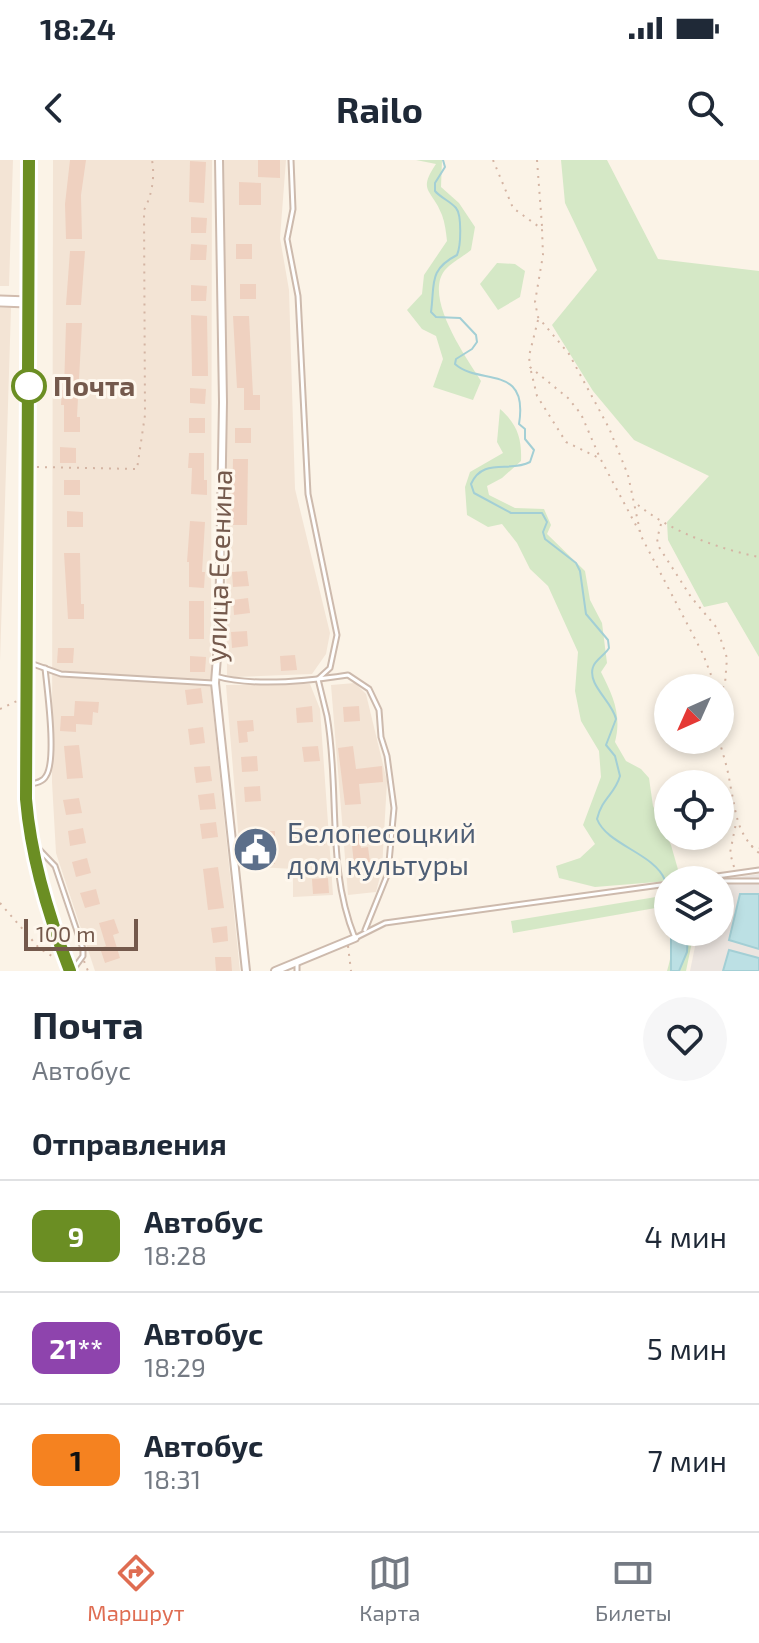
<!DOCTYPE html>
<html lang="ru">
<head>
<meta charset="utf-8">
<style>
	:root { --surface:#fff; --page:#f6f6f7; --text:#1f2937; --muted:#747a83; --line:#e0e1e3; --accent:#df6d52 }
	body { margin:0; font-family:"Exo 2",sans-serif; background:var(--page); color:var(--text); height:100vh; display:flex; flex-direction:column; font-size:30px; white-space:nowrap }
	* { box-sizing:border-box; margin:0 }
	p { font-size:26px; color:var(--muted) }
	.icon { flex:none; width:44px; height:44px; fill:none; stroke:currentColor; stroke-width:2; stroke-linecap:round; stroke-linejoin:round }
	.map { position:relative; height:811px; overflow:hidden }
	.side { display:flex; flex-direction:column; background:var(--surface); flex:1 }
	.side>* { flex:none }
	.badge { padding:0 16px; border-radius:12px; font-size:28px; line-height:52px }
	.needle { width:52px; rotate:225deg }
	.tools { position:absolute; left:654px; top:514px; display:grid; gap:16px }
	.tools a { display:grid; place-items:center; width:80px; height:80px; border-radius:50%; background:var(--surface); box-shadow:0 4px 12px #0003; font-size:40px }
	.scale { position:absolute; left:24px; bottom:20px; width:114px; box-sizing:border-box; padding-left:8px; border:4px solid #74594c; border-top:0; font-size:22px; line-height:28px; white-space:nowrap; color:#74594c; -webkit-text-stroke:6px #fef7ed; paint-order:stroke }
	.map>.badge { position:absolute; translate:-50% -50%; box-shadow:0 0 0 4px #fff }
	h2 { padding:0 32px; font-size:30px; line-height:72px }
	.round { display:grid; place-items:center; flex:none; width:84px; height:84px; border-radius:42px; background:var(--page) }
	.head { display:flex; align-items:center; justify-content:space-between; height:136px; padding:0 32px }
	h1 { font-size:38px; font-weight:700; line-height:60px }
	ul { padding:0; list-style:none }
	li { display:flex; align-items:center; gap:24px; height:112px; padding:0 32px; border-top:2px solid var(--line) }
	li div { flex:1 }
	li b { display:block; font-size:30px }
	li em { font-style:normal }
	li .badge { min-width:88px; font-weight:700; text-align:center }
	.status { display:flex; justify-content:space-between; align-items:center; height:56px; padding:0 40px; background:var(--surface); direction:ltr }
	.status svg { height:22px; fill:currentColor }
	header { display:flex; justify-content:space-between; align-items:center; height:104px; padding:0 32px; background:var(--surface); font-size:36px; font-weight:700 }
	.tab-bar { display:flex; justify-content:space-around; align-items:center; height:112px; border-top:2px solid var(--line); background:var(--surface); font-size:22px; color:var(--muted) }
	.tab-bar a { display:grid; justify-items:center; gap:4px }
	.tab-bar .selected { color:var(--accent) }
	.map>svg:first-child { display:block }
	.residential { fill:#f3e4d5 }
	.industrial { fill:#ece5e0 }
	.green { fill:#d5e8c6 }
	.water { fill:#bce0e4; stroke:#a3cfd5; stroke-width:2 }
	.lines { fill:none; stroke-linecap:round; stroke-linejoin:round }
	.stream { stroke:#a3cfd5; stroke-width:2 }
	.building { fill:#efd1c0 }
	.lane-casing { stroke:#cdbaad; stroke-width:7 }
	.street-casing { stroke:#cdbaad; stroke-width:10 }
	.secondary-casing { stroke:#d1bcae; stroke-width:13 }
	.path { stroke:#d4b4a3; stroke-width:2; stroke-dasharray:2 6; stroke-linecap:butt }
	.lane { stroke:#fff; stroke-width:3 }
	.street { stroke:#fff; stroke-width:6 }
	.secondary { stroke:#fff; stroke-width:9 }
	.line-casing { stroke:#fff; stroke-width:18 }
	.line { stroke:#6b8e23; stroke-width:12 }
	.stop-dot { fill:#fff; stroke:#6b8e23; stroke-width:4 }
	.labels { text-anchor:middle; stroke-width:6; stroke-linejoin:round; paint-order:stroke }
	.stop-label { font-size:28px; font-weight:bold; fill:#74594c; stroke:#fef7ed; text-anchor:start }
	.street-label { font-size:28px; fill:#74594c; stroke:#fef7ed }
	.service-label { font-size:28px; fill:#4e5e75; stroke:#fef7ed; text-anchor:start }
</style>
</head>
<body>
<div class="status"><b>18:24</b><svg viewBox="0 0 49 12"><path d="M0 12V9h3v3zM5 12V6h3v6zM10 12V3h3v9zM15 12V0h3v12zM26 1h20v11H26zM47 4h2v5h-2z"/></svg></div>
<header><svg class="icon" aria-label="back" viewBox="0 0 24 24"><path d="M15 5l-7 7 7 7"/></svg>Railo<svg class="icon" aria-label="search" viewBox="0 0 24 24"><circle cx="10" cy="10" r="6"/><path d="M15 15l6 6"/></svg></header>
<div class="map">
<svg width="759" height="811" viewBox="0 0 759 811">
	<rect width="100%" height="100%" fill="#fbf3e7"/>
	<g class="residential">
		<polygon points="0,0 13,0 9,126 0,126"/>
		<polygon points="53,0 212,0 211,531 240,811 95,811 56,693 52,622"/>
		<polygon points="224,0 286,0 280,78 289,130 295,329 330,473 326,494 312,514 235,517 227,515"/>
		<polygon points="0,148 11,148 0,502"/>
		<polygon points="355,523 366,534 387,621 382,709 376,732 348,735 331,525"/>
		<polygon points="310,524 320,549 333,735 293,737 293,709 241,706 226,525"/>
	</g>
	<polygon class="industrial" points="759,714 759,811 690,811 698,772 720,772 720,730 724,730 726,719"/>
	<g class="green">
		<path d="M416 0H442L441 27 459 43 475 67 471 90C464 96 452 102 445 110 423 137 466 197 481 221L473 240 433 227 443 199 436 176 422 169 407 150 422 134 424 115 447 81C446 72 445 63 442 55 432 29 417 32 436 4Z"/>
		<polygon points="561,0 607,0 658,99 759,111 759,497 727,442 704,447 668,380 667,362 709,316 634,280 593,231 552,165 597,110 565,43"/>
		<polygon points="497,103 515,104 525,111 520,137 498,150 480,124"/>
		<path d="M500 249C517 264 522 278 521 301L502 318 487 326 489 335 515 348 544 349 551 365 547 374 585 411 590 440 602 463 607 503 601 512C613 536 622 555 615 582L626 601 641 609 649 618 653 646 671 685 681 720 595 727 559 718 556 706 580 698 595 684 583 665 601 617 599 591 581 561 575 531 578 492 548 426 530 409 517 383 502 364 488 367 467 355 465 327 470 312 503 293 497 282Z"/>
		<path d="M668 735V772H694L686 811H667C675 786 672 772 657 750L667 746 513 773 511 761Z"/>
	</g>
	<g class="water">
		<polygon points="740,734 759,734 759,789 729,780"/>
		<polygon points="671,772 688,772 687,792 679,811 671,811"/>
		<polygon points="729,790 759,798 759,811 723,811"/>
	</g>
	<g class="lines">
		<path class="stream" d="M443 0 445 7 435 23V31C441 38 450 41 456 48 462 55 461 86 457 95 428 110 435 124 431 152L436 157 460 158 476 175 477 182 472 189 456 199 455 204C479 226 529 203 519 264L525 269V279L534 290 530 302C509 313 483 297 471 324L474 333 511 353H542L547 362 543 372 545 379 576 403 580 411 586 454 608 480 609 488C605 495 595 500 593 507 587 525 612 541 616 559L606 585 615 596 620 616C615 634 602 638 597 659 607 685 654 693 665 720"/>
	</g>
	<g class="building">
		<polygon points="70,0 86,0 81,35 82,79 66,79 65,44"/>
		<polygon points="258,0 280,0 280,18 258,17"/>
		<polygon points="190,1 206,2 204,43 189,42"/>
		<polygon points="239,22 261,23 261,45 239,45"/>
		<polygon points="191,57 207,58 206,73 191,73"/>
		<polygon points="191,84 207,85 206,100 190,100"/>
		<rect x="236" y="84" width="16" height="15"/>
		<polygon points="70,91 85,91 81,145 66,145"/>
		<rect x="240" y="124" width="16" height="15"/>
		<polygon points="191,125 207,126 206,141 191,141"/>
		<polygon points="191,155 207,156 208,216 192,216"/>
		<polygon points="233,156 249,156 253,235 260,235 260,250 244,250 244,228 237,228"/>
		<polygon points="66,163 82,163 77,257 80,257 80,272 64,272 64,245 61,245 62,230 64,230"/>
		<polygon points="190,228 206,229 205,244 190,243"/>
		<rect x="189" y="258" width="16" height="15"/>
		<rect x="235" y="268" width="16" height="15"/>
		<polygon points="60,287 76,288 76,303 60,303"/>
		<polygon points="189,293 204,293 204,320 207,320 207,335 191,334 192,308 188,308"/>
		<polygon points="233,299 248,299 247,365 232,365"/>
		<rect x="64" y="320" width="16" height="15"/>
		<polygon points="67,351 83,352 83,367 67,367"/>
		<polygon points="190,361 205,362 202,412 205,412 204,428 189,427 189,402 187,402"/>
		<polygon points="64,393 80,393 81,444 84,444 84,459 68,459"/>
		<polygon points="247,411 249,426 233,427 232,412"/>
		<polygon points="248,438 250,453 234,455 233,440"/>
		<rect x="189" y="441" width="15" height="38"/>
		<polygon points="247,471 248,486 232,488 231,472"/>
		<polygon points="58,488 74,488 73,503 57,503"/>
		<polygon points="295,495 297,510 281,511 280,496"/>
		<polygon points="190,496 206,497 205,512 190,512"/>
		<polygon points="201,528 203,543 187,545 185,530"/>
		<polygon points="75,541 99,542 98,553 93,552 92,565 76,564 76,572 60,571 61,556 74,556"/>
		<polygon points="312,546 313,562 297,563 296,548"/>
		<polygon points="359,546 360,561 344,562 343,547"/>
		<polygon points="253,560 254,571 247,572 248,582 239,583 237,561"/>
		<polygon points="203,567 205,583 190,585 188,569"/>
		<polygon points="79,585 83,618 67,619 64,586"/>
		<polygon points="318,586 320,601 304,602 302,587"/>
		<polygon points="353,586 356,609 382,606 383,622 359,624 361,644 345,645 338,588"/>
		<polygon points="257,596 258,611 242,612 241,597"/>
		<polygon points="210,606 212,621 196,623 194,607"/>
		<polygon points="260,626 261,641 245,642 244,627"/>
		<polygon points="214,633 216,649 200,650 198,635"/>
		<polygon points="79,638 82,653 66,655 63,640"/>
		<polygon points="216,662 218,677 202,679 200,664"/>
		<polygon points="359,666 361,688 368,687 370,702 354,704 350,667"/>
		<polygon points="83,668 86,683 70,686 68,671"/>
		<polygon points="324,669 325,685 309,686 308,671"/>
		<polygon points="255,671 275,671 275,704 255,703"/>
		<polygon points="87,698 91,713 76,717 72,702"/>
		<polygon points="218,707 224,748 208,750 203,709"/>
		<polygon points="328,718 329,733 313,734 312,719"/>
		<polygon points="96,729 100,744 85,748 80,733"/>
		<polygon points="114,759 119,773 113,775 120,798 105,803 100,788 106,786 99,763"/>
		<polygon points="227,766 228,781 213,783 211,768"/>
		<polygon points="215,797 231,797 232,811 216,811"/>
	</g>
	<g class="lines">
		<defs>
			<g id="lane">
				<path d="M291 0 293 49 287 79 298 136 308 334 337 475 330 508 318 519C321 531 324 544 327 556 340 629 326 707 355 778L385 763 668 724"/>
				<polyline points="30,503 61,514 213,523"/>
				<path d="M215 516C253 527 309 521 348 515L369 529 379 550 381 577 387 596 394 648 388 713 365 770"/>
				<path d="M30 624C36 623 43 622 46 616 57 600 47 529 45 508"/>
				<polyline points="34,684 55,706 83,789 83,796 72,811"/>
				<polyline points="710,717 759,710"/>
				<polyline points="693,720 710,717 718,720"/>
				<polyline points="720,721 759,721"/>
				<polyline points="297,811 297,802"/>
			</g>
			<g id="street">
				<polyline points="219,0 223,242 219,470 215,523 246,811"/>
				<polyline points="275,811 355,778"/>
			</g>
			<g id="secondary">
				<path d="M29 0 26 639C31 699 47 755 70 811"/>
				<polyline points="0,141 29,142"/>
			</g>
		</defs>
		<use href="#lane" class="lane-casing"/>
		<use href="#street" class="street-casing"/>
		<use href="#secondary" class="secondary-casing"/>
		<g class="path">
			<polyline points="493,0 513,48 542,69 543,95 535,142 538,157 569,194 609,268 628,315 641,376 703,494 716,528"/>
			<polyline points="537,0 542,66"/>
			<polyline points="538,160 529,196 530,207 568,238 581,254 600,298 639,371"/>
			<polyline points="531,211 537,236 566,282 599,298"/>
			<path d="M37 307 137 309 145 255 144 50C152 35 155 17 152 0"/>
			<path d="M638 345C672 372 716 388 759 397"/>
			<polyline points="661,364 657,379 659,387 691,437 717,468 727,498 725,524 720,532"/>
			<polyline points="0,549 17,541"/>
			<path d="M719 580C723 594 728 609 730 624 736 651 736 674 759 693"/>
			<polyline points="751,686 759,688"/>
			<polyline points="734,707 730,693 736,663"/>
			<polyline points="0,743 39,788 55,798"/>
			<polyline points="348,786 351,811"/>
			<polyline points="84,801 88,811"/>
		</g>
		<use href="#lane" class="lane"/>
		<use href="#street" class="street"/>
		<use href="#secondary" class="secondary"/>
	</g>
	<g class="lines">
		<defs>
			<path id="line" d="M29 0 26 639C31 699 48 755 70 811"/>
		</defs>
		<use href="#line" class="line-casing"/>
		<use href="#line" class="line"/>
	</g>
	<defs>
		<symbol id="civic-disc" viewBox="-11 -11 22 22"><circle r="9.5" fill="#5c6f8a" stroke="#fef7ed"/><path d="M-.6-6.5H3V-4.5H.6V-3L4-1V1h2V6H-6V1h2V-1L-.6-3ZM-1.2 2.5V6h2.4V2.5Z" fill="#fff"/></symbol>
	</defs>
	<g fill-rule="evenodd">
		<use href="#civic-disc" x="230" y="664" width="51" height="51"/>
	</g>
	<circle class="stop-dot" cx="29" cy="226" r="16"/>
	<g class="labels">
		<g class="stop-label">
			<text x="53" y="236">Почта</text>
		</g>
		<g class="street-label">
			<text transform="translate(219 406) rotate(-88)" y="10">улица Есенина</text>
		</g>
		<g class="service-label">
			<text x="287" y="683">Белопесоцкий<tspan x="287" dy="32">дом культуры</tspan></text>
		</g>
	</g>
</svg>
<div class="tools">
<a><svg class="needle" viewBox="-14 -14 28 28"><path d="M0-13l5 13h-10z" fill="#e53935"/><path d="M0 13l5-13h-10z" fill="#747a83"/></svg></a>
<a><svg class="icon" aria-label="locate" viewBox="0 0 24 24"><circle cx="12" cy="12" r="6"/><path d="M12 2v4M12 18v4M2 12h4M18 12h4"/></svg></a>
<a><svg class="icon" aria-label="layers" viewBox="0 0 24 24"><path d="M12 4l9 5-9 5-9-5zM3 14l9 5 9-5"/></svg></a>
</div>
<div class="scale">100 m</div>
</div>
<section class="side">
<div class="head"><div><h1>Почта</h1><p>Автобус</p></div><a class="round"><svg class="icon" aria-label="heart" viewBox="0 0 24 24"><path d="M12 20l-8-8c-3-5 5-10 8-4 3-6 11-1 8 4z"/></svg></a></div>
<h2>Отправления</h2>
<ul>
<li><span class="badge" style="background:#6b8e23;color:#fff">9</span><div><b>Автобус</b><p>18:28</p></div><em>4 мин</em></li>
<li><span class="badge" style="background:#8e44ad;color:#fff">21**</span><div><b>Автобус</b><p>18:29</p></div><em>5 мин</em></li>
<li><span class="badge" style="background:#f58220;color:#111">1</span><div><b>Автобус</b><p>18:31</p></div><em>7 мин</em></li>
</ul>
</section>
<nav class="tab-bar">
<a class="selected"><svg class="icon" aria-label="directions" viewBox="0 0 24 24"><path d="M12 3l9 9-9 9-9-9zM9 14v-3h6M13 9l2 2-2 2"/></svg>Маршрут</a>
<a><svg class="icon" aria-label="map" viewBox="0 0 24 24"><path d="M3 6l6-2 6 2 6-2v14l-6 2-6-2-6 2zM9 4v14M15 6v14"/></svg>Карта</a>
<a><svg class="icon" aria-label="tickets" viewBox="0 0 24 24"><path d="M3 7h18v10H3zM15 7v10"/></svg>Билеты</a>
</nav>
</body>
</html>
